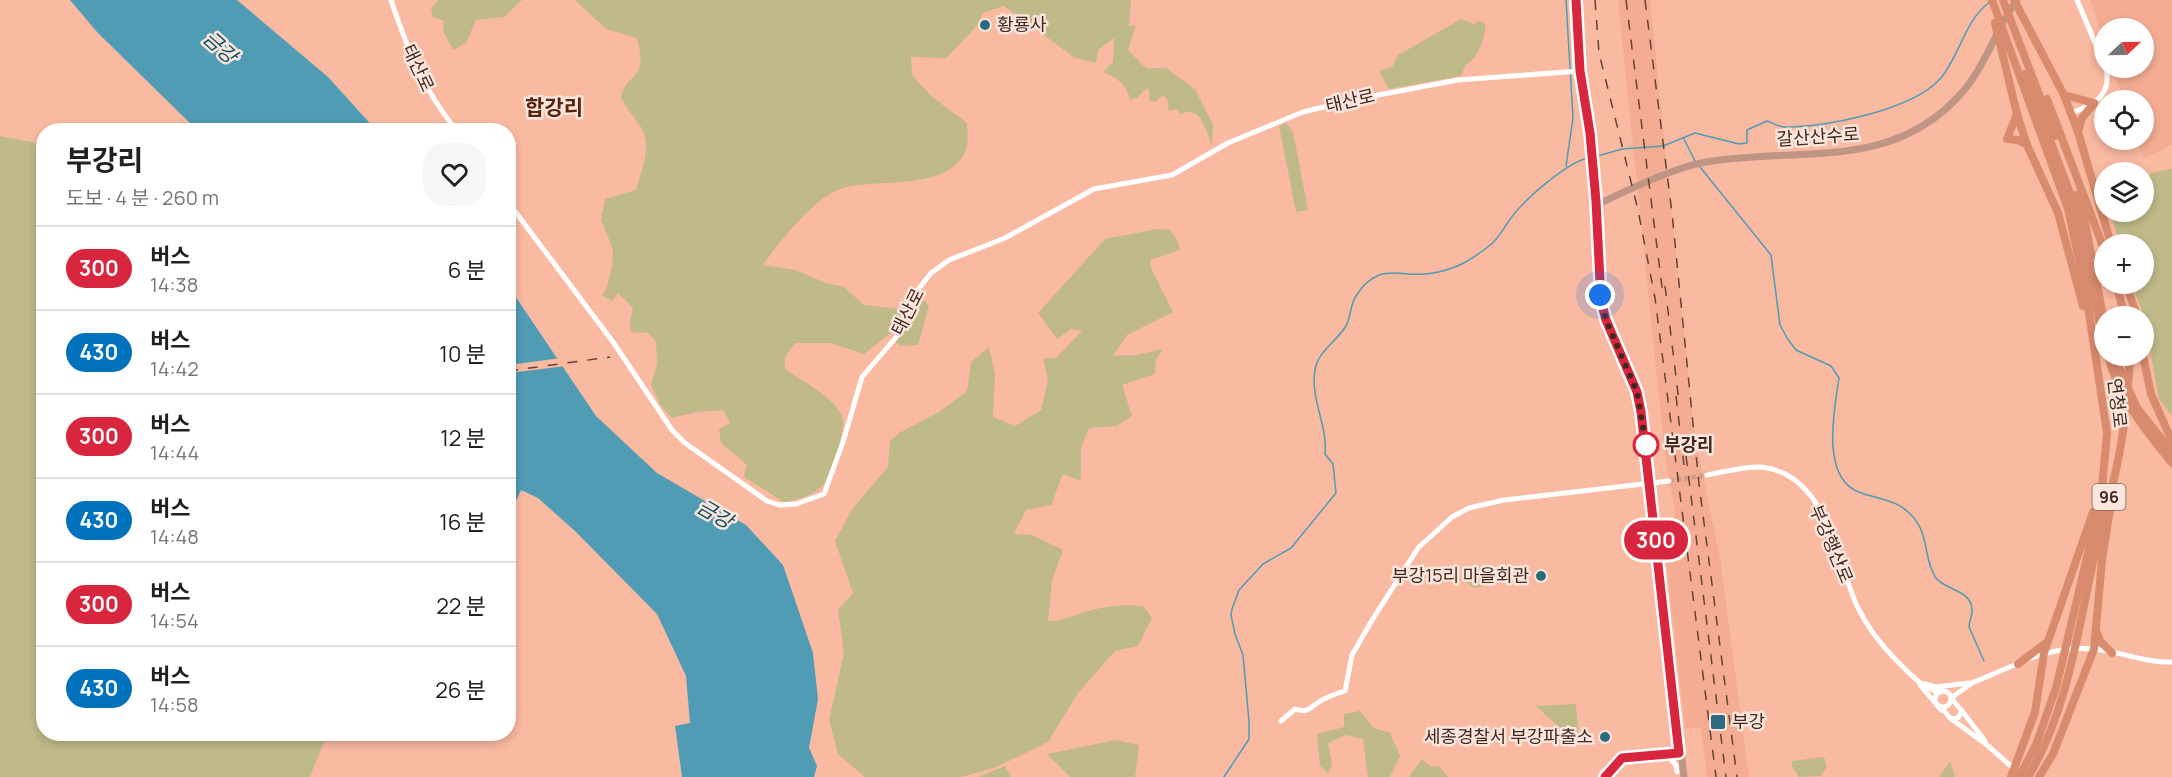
<!DOCTYPE html>
<html lang="ko">
<head>
<meta charset="utf-8">
<style>
	:root { --surface:#fff; --page:#f6f6f6; --text:#202124; --muted:#757577; --line:#e0e0e0 }
	body { margin:0; font-family:Manrope,"Noto Sans KR",sans-serif; background:var(--page); color:var(--text); height:100vh; display:flex; flex-direction:column; font-size:22px; white-space:nowrap }
	* { box-sizing:border-box; margin:0 }
	p { font-size:20px; color:var(--muted) }
	.icon { flex:none; width:33px; height:33px; fill:none; stroke:currentColor; stroke-width:2; stroke-linecap:round; stroke-linejoin:round }
	.map { position:relative; flex:1; overflow:hidden }
	.panel { position:absolute; left:36px; top:123px; width:480px; height:618px; display:flex; flex-direction:column; background:var(--surface); border-radius:24px; box-shadow:0 3px 9px #0003 }
	.panel>* { flex:none }
	.badge { padding:0 12px; border-radius:20px; font-size:21px; line-height:39px }
	.needle { width:39px; rotate:68deg }
	.tools { position:absolute; left:2094px; top:18px; display:grid; gap:12px }
	.tools a { display:grid; place-items:center; width:60px; height:60px; border-radius:50%; background:var(--surface); box-shadow:0 3px 9px #0003; font-size:30px }
	.you { position:absolute; width:30px; height:30px; margin:-15px; border:4px solid #fff; border-radius:50%; background:#1a73e8; box-shadow:0 0 0 9px #1a73e833 }
	.map>.badge { position:absolute; translate:-50% -50%; box-shadow:0 0 0 3px #fff }
	.round { display:grid; place-items:center; flex:none; width:63px; height:63px; border-radius:24px; background:var(--page) }
	.summary { display:flex; align-items:center; justify-content:space-between; height:102px; padding:0 30px }
	h1 { font-size:28px; font-weight:700; line-height:45px }
	ul { padding:0; list-style:none }
	li { display:flex; align-items:center; gap:18px; height:84px; padding:0 30px; border-top:2px solid var(--line) }
	li div { flex:1 }
	li b { display:block; font-size:22px }
	li em { font-style:normal }
	li .badge { min-width:66px; font-weight:700; text-align:center }
	.map>svg:first-child { display:block }
	.built { fill:#f4ad93 }
	.green { fill:#c0ba89 }
	.water { fill:#509cb5 }
	.pier { fill:#fab9a1 }
	.lines { fill:none; stroke-linecap:round; stroke-linejoin:round }
	.stream { stroke:#509cb5; stroke-width:1.5 }
	.minor-tunnel { stroke:#d59c87; stroke-width:5; stroke-dasharray:5 2.5; stroke-linecap:butt }
	.minor { stroke:#fff; stroke-width:5 }
	.major { stroke:#bf9585; stroke-width:7 }
	.highway { stroke:#d98b6d; stroke-width:8 }
	.rail { stroke:#644337; stroke-width:1.5; stroke-dasharray:10 10; stroke-linecap:butt }
	.line-casing { stroke:#fff; stroke-width:14 }
	.line { stroke:#d7263d; stroke-width:9 }
	.walk { stroke:#41281f; stroke-width:6; stroke-dasharray:0 10.8 }
	.poi-dot { fill:#2a6b7f; stroke:#fbe6de; stroke-width:2 }
	.stop-dot { fill:#fff; stroke:#d7263d; stroke-width:3 }
	.labels { text-anchor:middle; stroke-width:5; stroke-linejoin:round; paint-order:stroke }
	.shield { fill:#fbe6de; stroke:#796158; stroke-width:1.5 }
	.shield-label { font-size:16px; font-weight:bold; fill:#41281f }
	.poi-label { font-size:18px; fill:#41281f; stroke:#fbe6de; text-anchor:start }
	.street-label { font-size:18px; fill:#41281f; stroke:#fbe6de }
	.stop-label { font-size:18px; font-weight:bold; fill:#41281f; stroke:#fbe6de; text-anchor:start }
	.water-label { font-size:20px; font-style:italic; fill:#0e5062; stroke:#fbe6de }
	.quarter-label { font-size:21px; font-weight:bold; fill:#57240e; stroke:#fbe6de }
</style>
</head>
<body>
<div class="map">
<svg width="2172" height="777" viewBox="0 0 2172 777">
	<rect width="100%" height="100%" fill="#fab9a1"/>
	<g class="built">
		<polygon points="1618,0 1650,0 1695,439 1720,558 1749,777 1707,777 1701,728 1685,728 1666,560 1675,529 1675,511 1666,464"/>
		<polygon points="2090,0 2172,0 2172,145 2144,159 2137,140 2144,140 2144,100 2124,100 2113,68 2144,68 2144,28 2104,28 2104,42"/>
	</g>
	<g class="green">
		<polygon points="439,0 522,0 504,17 476,20 466,43 453,50 443,31 444,21 433,17 431,8"/>
		<path d="M575 0H1131L1129 26 1136 25 1128 50 1146 68H1166L1195 89 1213 125 1212 146C1206 131 1201 104 1180 114L1177 109 1169 111 1167 99 1163 95 1155 102 1150 101 1148 87 1138 97 1130 100C1128 86 1117 77 1103 72L1113 62 1114 38 1098 50 1096 63 1075 58 1004 6 983 13 977 26 946 58 911 57 912 75 931 96 967 123C967 131 969 143 966 150 948 193 876 177 840 189 813 199 779 242 763 265L795 270 826 283 844 287 864 305 901 309 898 327 864 354 831 343H795L785 357V369C801 380 835 398 842 416 847 428 831 478 822 486 812 496 797 500 784 502L744 477 747 465 721 443 719 429 730 423 723 410 697 412 672 418 661 406 651 385 657 364 656 341 648 333 631 332 630 321 633 308 618 293 612 301 602 295 606 290 612 267 613 249 601 220 605 199 636 190C641 172 652 147 642 129 637 120 627 109 621 98 627 69 649 84 637 38L606 29Z"/>
		<path d="M1461 19 1474 24 1479 21 1485 23C1487 34 1477 61 1466 64L1461 76 1389 89 1379 71 1392 67 1398 55Z"/>
		<polygon points="1286,123 1293,132 1308,210 1296,212 1279,126"/>
		<polygon points="0,136 43,144 44,734 327,734 310,777 0,777"/>
		<polygon points="2172,169 2172,416 2159,399 2144,316 2132,284 2144,284 2144,244 2120,244 2112,218 2130,215 2132,212 2144,212 2144,178 2154,172"/>
		<path d="M1157 229 1170 230 1178 241 1180 250 1150 260 1152 270 1173 312 1127 335 1113 356 1136 355 1163 349 1156 360 1155 374 1122 385 1132 416 1116 426 1089 428 1081 449V481L1063 474 1051 505 1026 510 1014 534 1032 535 1063 550 1052 580 1048 621C1063 621 1071 616 1085 612 1103 606 1125 604 1143 606L1152 618 1138 646 1115 651 1078 693 1048 742 994 768 961 777H865L838 754 829 720 844 653 838 610 853 593 835 541 852 509 888 467 890 441 899 433 939 412 967 391 971 362 989 347 995 375 993 417 1015 426 1041 410 1048 381 1043 358H1056L1082 331 1071 329 1057 339 1038 313 1105 239Z"/>
		<polygon points="914,298 925,301 929,306 918,345 900,346 896,342 903,333"/>
		<polygon points="1478,567 1483,573 1484,586 1474,588 1466,582"/>
		<polygon points="1576,704 1579,740 1576,743 1536,706"/>
		<polygon points="1360,711 1374,728 1390,733 1400,756 1390,777 1368,777 1363,739 1346,735 1328,743 1332,764 1328,773 1320,766 1317,734 1344,727 1344,714"/>
		<polygon points="1116,740 1139,745 1135,777 1070,777 1047,754"/>
		<polygon points="1824,757 1827,766 1821,776 1799,777 1792,767 1792,761"/>
		<polygon points="1422,759 1431,767 1439,766 1448,777 1409,777"/>
		<polygon points="1950,761 1955,777 1939,777"/>
		<polygon points="1005,766 1011,777 978,777"/>
	</g>
	<g class="water">
		<polygon points="70,0 237,0 328,77 376,130 197,130 97,32"/>
		<polygon points="509,287 596,416 657,473 746,525 783,565 813,653 818,699 809,748 817,766 814,777 682,777 675,726 690,723 686,676 657,614 575,531 538,498 521,490 509,516"/>
	</g>
	<polygon class="pier" points="561,358 566,366 509,373 509,365"/>
	<g class="lines">
		<g class="stream">
			<polyline points="1684,139 1695,161"/>
			<path d="M1594 157 1622 149 1663 146 1695 133 1739 144 1747 143V130L1767 121C1773 123 1779 127 1784 127 1824 128 1912 110 1940 79 1960 56 1965 19 1990 2"/>
			<polyline points="1566,166 1573,118 1566,0"/>
			<path d="M1700 167 1771 255 1780 325 1787 338 1796 350 1831 366 1839 378C1834 410 1820 480 1861 493 1882 500 1899 500 1914 518 1929 536 1924 561 1936 578 1945 590 1971 590 1972 609 1973 614 1969 621 1969 627L1984 661"/>
			<path d="M1224 777 1249 739V721L1243 655 1235 634 1231 615 1232 609 1239 590 1263 564 1291 548 1336 493 1333 464 1325 454C1328 426 1310 399 1315 370 1318 351 1336 342 1346 326 1351 317 1350 305 1356 296 1380 258 1403 280 1433 273 1457 269 1471 260 1489 246 1499 239 1504 227 1511 218 1524 200 1568 161 1589 158"/>
		</g>
		<polyline class="minor-tunnel" points="1669,481 1707,475"/>
		<g class="minor">
			<path d="M391 0C408 51 422 87 456 130"/>
			<polyline points="2077,0 2104,64"/>
			<path d="M2070 113C2094 106 2112 95 2106 68"/>
			<polyline points="508,202 613,342 672,430 685,443 767,501 779,505 796,504 824,494 843,442 862,377 903,329 913,296 931,273 949,260 1005,238 1094,189 1172,175 1228,143 1303,112 1357,99 1458,80 1580,71"/>
			<path d="M1707 475C1724 472 1744 466 1762 467 1827 475 1835 557 1857 606 1867 627 1880 644 1897 661 1909 673 1923 689 1940 692"/>
			<path d="M2028 659C2049 651 2070 647 2093 649 2120 651 2144 663 2172 662"/>
			<polyline points="1925,684 1936,687 1969,683"/>
			<polyline points="1920,685 1941,710"/>
			<circle cx="1943" cy="699" r="8"/>
			<polyline points="1941,707 1951,719 1958,718 1962,711 1951,698 1972,683 2019,663"/>
			<polyline points="1962,711 1985,741"/>
			<polyline points="1950,718 1987,745 2012,767"/>
			<path d="M1281 721 1295 709C1310 715 1313 703 1326 698 1332 695 1339 693 1345 691L1352 655 1371 622 1418 548 1452 517 1469 508 1504 500 1669 481"/>
			<polyline points="1667,755 1676,765 1677,772"/>
			<polyline points="1606,777 1622,758 1679,753"/>
		</g>
		<g class="major">
			<polyline points="1576,0 1580,71 1590,133 1596,201 1601,301 1606,320 1637,392 1641,412 1684,777"/>
			<path d="M1596 205C1627 191 1674 167 1706 162 1797 146 1888 172 1958 97 1985 69 1995 30 2017 0"/>
		</g>
		<g class="highway">
			<polyline points="1992,0 2068,209 2086,293 2107,433 2101,498 2056,688 2036,745 2019,777"/>
			<polyline points="2003,0 2055,136"/>
			<polyline points="2014,0 2064,95 2078,132 2111,244"/>
			<polyline points="1995,23 2017,114 2027,145 2058,213 2083,306"/>
			<polyline points="2025,74 2073,201 2104,343"/>
			<polyline points="2064,95 2094,103"/>
			<polyline points="2047,99 2104,249"/>
			<polyline points="2017,114 2007,139 2018,140 2027,145"/>
			<polyline points="2078,132 2082,118 2094,103"/>
			<polyline points="2076,195 2084,217 2104,321"/>
			<polyline points="2116,284 2125,316"/>
			<polyline points="2126,284 2137,316"/>
			<path d="M2108 356C2119 398 2145 430 2172 463"/>
			<polyline points="2114,356 2137,408 2172,452"/>
			<polyline points="2143,356 2151,394 2172,441"/>
			<polyline points="2097,633 2100,641 2112,653"/>
			<polyline points="2018,664 2046,643"/>
			<polyline points="2011,777 2035,712 2044,653 2093,512"/>
			<path d="M2028 777C2067 712 2077 635 2093 563 2100 530 2111 498 2117 465 2125 429 2128 392 2130 356"/>
			<polyline points="2039,777 2053,754 2094,649 2102,560 2111,503"/>
		</g>
		<g class="rail">
			<polyline points="1595,0 1599,53 1638,210 1655,298 1716,777"/>
			<polyline points="1626,0 1663,295"/>
			<polyline points="1645,0 1672,213 1699,484 1737,777"/>
			<polyline points="1665,286 1679,402"/>
			<polyline points="508,371 610,357"/>
			<polyline points="1676,396 1684,465"/>
			<polyline points="1686,456 1726,777"/>
		</g>
	</g>
	<g class="lines">
		<defs>
			<polyline id="line" points="1576,0 1580,71 1590,133 1596,201 1601,301 1606,320 1637,392 1641,412 1679,753 1622,758 1605,777"/>
		</defs>
		<use href="#line" class="line-casing"/>
		<use href="#line" class="line"/>
		<polyline class="walk" points="1600,295 1606,320 1637,392 1646,445"/>
	</g>
	<g class="poi-dot">
		<circle cx="985" cy="25" r="6"/>
		<circle cx="1541" cy="576" r="6"/>
		<rect x="1710" y="714" width="16" height="16" rx="3"/>
		<circle cx="1605" cy="737" r="6"/>
	</g>
	<circle class="stop-dot" cx="1646" cy="445" r="12"/>
	<g class="labels">
		<rect class="shield" x="2092.5" y="484" width="33" height="26" rx="4.5"/>
		<g class="shield-label">
			<text x="2109" y="503">96</text>
		</g>
		<g class="poi-label">
			<text x="997" y="31">황룡사</text>
			<text x="1529" y="582" text-anchor="end">부강15리 마을회관</text>
			<text x="1732" y="728">부강</text>
			<text x="1593" y="743" text-anchor="end">세종경찰서 부강파출소</text>
		</g>
		<g class="street-label">
			<text transform="translate(418 68) rotate(65)" y="6">태산로</text>
			<text transform="translate(1350 101) rotate(-13)" y="6">태산로</text>
			<text transform="translate(1818 137) rotate(-4)" y="6">갈산산수로</text>
			<text transform="translate(908 312) rotate(-63)" y="6">태산로</text>
			<text transform="translate(2117 403) rotate(83)" y="6">연청로</text>
			<text transform="translate(1831 544) rotate(67)" y="6">부강행산로</text>
		</g>
		<g class="stop-label">
			<text x="1664" y="451">부강리</text>
		</g>
		<g class="water-label">
			<text transform="translate(220 47) rotate(42)" y="7">금강</text>
			<text transform="translate(715 514) rotate(30)" y="7">금강</text>
		</g>
		<g class="quarter-label">
			<text x="554" y="115">합강리</text>
		</g>
	</g>
</svg>
<div class="tools">
<a><svg class="needle" viewBox="-14 -14 28 28"><path d="M0-13l5 13h-10z" fill="#e53935"/><path d="M0 13l5-13h-10z" fill="#757577"/></svg></a>
<a><svg class="icon" aria-label="locate" viewBox="0 0 24 24"><circle cx="12" cy="12" r="6"/><path d="M12 2v4M12 18v4M2 12h4M18 12h4"/></svg></a>
<a><svg class="icon" aria-label="layers" viewBox="0 0 24 24"><path d="M12 4l9 5-9 5-9-5zM3 14l9 5 9-5"/></svg></a>
<a>+</a>
<a>−</a>
</div>
<div class="you" style="left:1600px;top:295px"></div>
<b class="badge" style="left:1656px;top:540px;background:#d7263d;color:#fff">300</b>
<section class="panel">
<div class="summary"><div><h1>부강리</h1><p>도보 · 4 분 · 260 m</p></div><a class="round"><svg class="icon" aria-label="heart" viewBox="0 0 24 24"><path d="M12 20l-8-8c-3-5 5-10 8-4 3-6 11-1 8 4z"/></svg></a></div>
<ul>
<li><span class="badge" style="background:#d7263d;color:#fff">300</span><div><b>버스</b><p>14:38</p></div><em>6 분</em></li>
<li><span class="badge" style="background:#0072bc;color:#fff">430</span><div><b>버스</b><p>14:42</p></div><em>10 분</em></li>
<li><span class="badge" style="background:#d7263d;color:#fff">300</span><div><b>버스</b><p>14:44</p></div><em>12 분</em></li>
<li><span class="badge" style="background:#0072bc;color:#fff">430</span><div><b>버스</b><p>14:48</p></div><em>16 분</em></li>
<li><span class="badge" style="background:#d7263d;color:#fff">300</span><div><b>버스</b><p>14:54</p></div><em>22 분</em></li>
<li><span class="badge" style="background:#0072bc;color:#fff">430</span><div><b>버스</b><p>14:58</p></div><em>26 분</em></li>
</ul>
</section>
</div>
</body>
</html>
